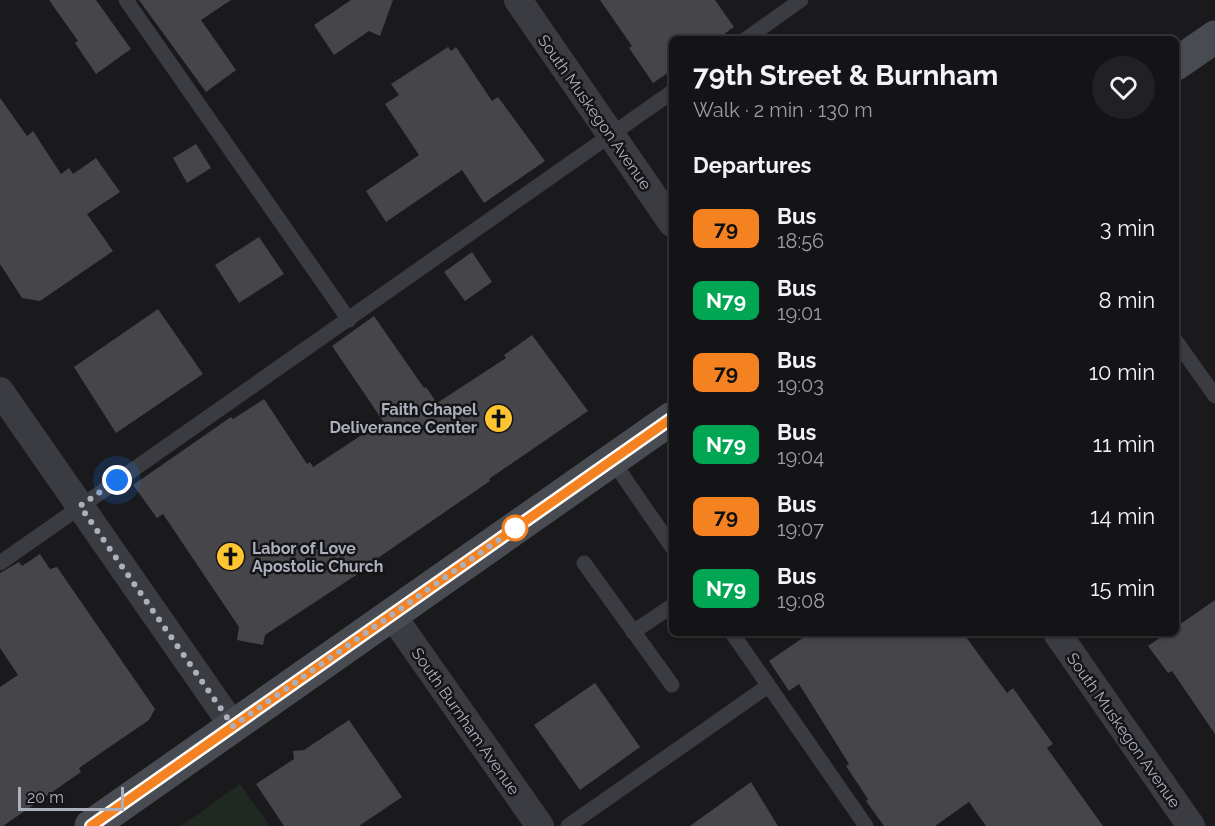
<!DOCTYPE html>
<html lang="en">
<head>
<meta charset="utf-8">
<style>
	:root { --surface:#141416; --page:#212123; --text:#f1f3f6; --muted:#9d9ea1; --line:#333335 }
	body { margin:0; font-family:Raleway,sans-serif; background:var(--page); color:var(--text); height:100vh; display:flex; flex-direction:column; font-size:22px; white-space:nowrap }
	* { box-sizing:border-box; margin:0 }
	p { font-size:20px; color:var(--muted) }
	.icon { flex:none; width:33px; height:33px; fill:none; stroke:currentColor; stroke-width:2; stroke-linecap:round; stroke-linejoin:round }
	.map { position:relative; flex:1; overflow:hidden }
	.side { position:absolute; left:669px; top:36px; width:510px; height:600px; display:flex; flex-direction:column; background:var(--surface); border-radius:9px; box-shadow:0 2px 4px #0004,0 0 0 2px var(--line) }
	.side>* { flex:none }
	.badge { padding:0 12px; border-radius:9px; font-size:21px; line-height:39px }
	.scale { position:absolute; left:18px; bottom:15px; width:106px; box-sizing:border-box; padding-left:6px; border:3px solid #acb0bd; border-top:0; font-size:16px; line-height:21px; white-space:nowrap; color:#acb0bd; -webkit-text-stroke:4px #151518; paint-order:stroke }
	.you { position:absolute; width:30px; height:30px; margin:-15px; border:4px solid #fff; border-radius:50%; background:#1a73e8; box-shadow:0 0 0 9px #1a73e833 }
	.map>.badge { position:absolute; translate:-50% -50%; box-shadow:0 0 0 3px #fff }
	h2 { padding:0 24px; font-size:22px; line-height:54px }
	.round { display:grid; place-items:center; flex:none; width:63px; height:63px; border-radius:32px; background:var(--page) }
	.summary { display:flex; align-items:center; justify-content:space-between; height:102px; padding:0 24px }
	h1 { font-size:28px; font-weight:700; line-height:45px }
	ul { padding:0; list-style:none }
	li { display:flex; align-items:center; gap:18px; height:72px; padding:0 24px }
	li div { flex:1 }
	li b { display:block; font-size:22px }
	li em { font-style:normal }
	li .badge { min-width:66px; font-weight:700; text-align:center }
	.map>svg:first-child { display:block }
	.green { fill:#202921 }
	.building { fill:#45454a }
	.lines { fill:none; stroke-linecap:round; stroke-linejoin:round }
	.service { stroke:#3b3c42; stroke-width:15 }
	.minor { stroke:#3b3c42; stroke-width:28 }
	.secondary { stroke:#494b53; stroke-width:33 }
	.line-casing { stroke:#fff; stroke-width:14 }
	.line { stroke:#f58220; stroke-width:9 }
	.walk { stroke:#acb0bd; stroke-width:6; stroke-dasharray:0 10.8 }
	.stop-dot { fill:#fff; stroke:#f58220; stroke-width:3 }
	.labels { text-anchor:middle; stroke-width:5; stroke-linejoin:round; paint-order:stroke }
	.street-label { font-size:16px; fill:#acb0bd; stroke:#151518 }
	.poi-label { font-size:16px; font-weight:bold; fill:#acb0bd; stroke:#151518; text-anchor:end }
</style>
</head>
<body>
<div class="map">
<svg width="1215" height="826" viewBox="0 0 1215 826">
	<rect width="100%" height="100%" fill="#1a1a1d"/>
	<polygon class="green" points="240,784 270,826 181,826"/>
	<g class="building">
		<polygon points="49,0 96,0 131,49 96,74 75,43 78,41"/>
		<polygon points="139,0 231,0 201,20 236,70 206,92"/>
		<polygon points="351,0 393,0 380,36 369,31 334,55 314,25"/>
		<polygon points="600,0 715,0 734,27 717,39 672,39 672,70 653,83 629,48 632,46"/>
		<polygon points="448,47 451,51 456,47 492,101 498,97 545,161 484,203 462,170 386,222 366,191 419,155 385,104 399,95 391,84"/>
		<polygon points="0,98 27,136 33,131 61,174 69,168 73,174 96,158 120,192 87,214 113,251 40,301 22,298 0,264"/>
		<polygon points="196,144 211,168 187,183 173,158"/>
		<polygon points="259,237 284,274 239,303 215,265"/>
		<polygon points="472,252 492,282 465,301 444,272"/>
		<polygon points="158,309 203,374 116,433 74,367"/>
		<polygon points="374,316 424,388 426,387 437,403 506,358 504,355 532,335 588,411 489,479 490,481 375,560 376,562 265,635 263,645 237,640 239,627 163,514 157,518 133,485 231,417 233,419 264,399 307,464 310,462 313,467 383,421 332,346"/>
		<polygon points="40,554 50,569 57,567 155,709 149,720 79,768 81,772 3,826 0,826 0,687 18,675 0,648 0,573 19,562 22,566"/>
		<polygon points="1215,600 1215,734 1172,671 1168,673 1148,646 1167,633 1176,633 1176,627"/>
		<polygon points="810,633 963,633 1007,693 1013,688 1053,744 1047,748 1103,826 986,826 969,802 935,826 884,826 866,801 868,799 846,766 849,764 799,684 789,691 769,661"/>
		<polygon points="595,683 640,747 580,790 534,725"/>
		<polygon points="349,720 402,797 359,826 284,826 256,784 294,759 293,751 304,750"/>
		<polygon points="751,782 778,826 690,826"/>
	</g>
	<g class="lines">
		<g class="service">
			<polyline points="126,0 349,320"/>
			<polyline points="746,39 801,0"/>
			<polyline points="1176,341 1215,396"/>
			<polyline points="612,460 672,547"/>
			<polyline points="0,563 672,92"/>
			<polyline points="584,563 672,685"/>
			<polyline points="633,632 672,606"/>
			<polyline points="732,633 866,826"/>
			<polyline points="568,826 768,686"/>
		</g>
		<g class="minor">
			<polyline points="518,0 672,223"/>
			<polyline points="0,391 233,726"/>
			<polyline points="392,615 540,826"/>
			<polyline points="1057,633 1191,826"/>
		</g>
		<g class="secondary">
			<polyline points="1176,64 1215,37"/>
			<polyline points="91,826 672,418"/>
		</g>
	</g>
	<g class="lines">
		<defs>
			<polyline id="line" points="91,826 672,418"/>
		</defs>
		<use href="#line" class="line-casing"/>
		<use href="#line" class="line"/>
		<polyline class="walk" points="117,480 80,506 233,726 520,525 515,528"/>
	</g>
	<defs>
		<symbol id="church-disc" viewBox="-11 -11 22 22"><circle r="9.5" fill="#ffc530" stroke="#151518"/><path d="M-1.2-6h2.4v3.5h3.3v2.4h-3.3V6h-2.4V-.1h-3.3v-2.4h3.3Z" fill="#111"/></symbol>
	</defs>
	<g fill-rule="evenodd">
		<use href="#church-disc" x="482" y="402" width="33" height="33"/>
		<use href="#church-disc" x="214" y="540" width="33" height="33"/>
	</g>
	<circle class="stop-dot" cx="515" cy="528" r="12"/>
	<g class="labels">
		<g class="street-label">
			<text transform="translate(595 112) rotate(55)" y="6">South Muskegon Avenue</text>
			<text transform="translate(466 721) rotate(55)" y="6">South Burnham Avenue</text>
			<text transform="translate(1124 730) rotate(55)" y="6">South Muskegon Avenue</text>
		</g>
		<g class="poi-label">
			<text x="477" y="415">Faith Chapel<tspan x="477" dy="18">Deliverance Center</tspan></text>
			<text x="252" y="554" text-anchor="start">Labor of Love<tspan x="252" dy="18">Apostolic Church</tspan></text>
		</g>
	</g>
</svg>
<div class="scale">20 m</div>
<div class="you" style="left:117px;top:480px"></div>
<section class="side">
<div class="summary"><div><h1>79th Street &amp; Burnham</h1><p>Walk · 2 min · 130 m</p></div><a class="round"><svg class="icon" aria-label="heart" viewBox="0 0 24 24"><path d="M12 20l-8-8c-3-5 5-10 8-4 3-6 11-1 8 4z"/></svg></a></div>
<h2>Departures</h2>
<ul>
<li><span class="badge" style="background:#f58220;color:#111">79</span><div><b>Bus</b><p>18:56</p></div><em>3 min</em></li>
<li><span class="badge" style="background:#00a651;color:#fff">N79</span><div><b>Bus</b><p>19:01</p></div><em>8 min</em></li>
<li><span class="badge" style="background:#f58220;color:#111">79</span><div><b>Bus</b><p>19:03</p></div><em>10 min</em></li>
<li><span class="badge" style="background:#00a651;color:#fff">N79</span><div><b>Bus</b><p>19:04</p></div><em>11 min</em></li>
<li><span class="badge" style="background:#f58220;color:#111">79</span><div><b>Bus</b><p>19:07</p></div><em>14 min</em></li>
<li><span class="badge" style="background:#00a651;color:#fff">N79</span><div><b>Bus</b><p>19:08</p></div><em>15 min</em></li>
</ul>
</section>
</div>
</body>
</html>
